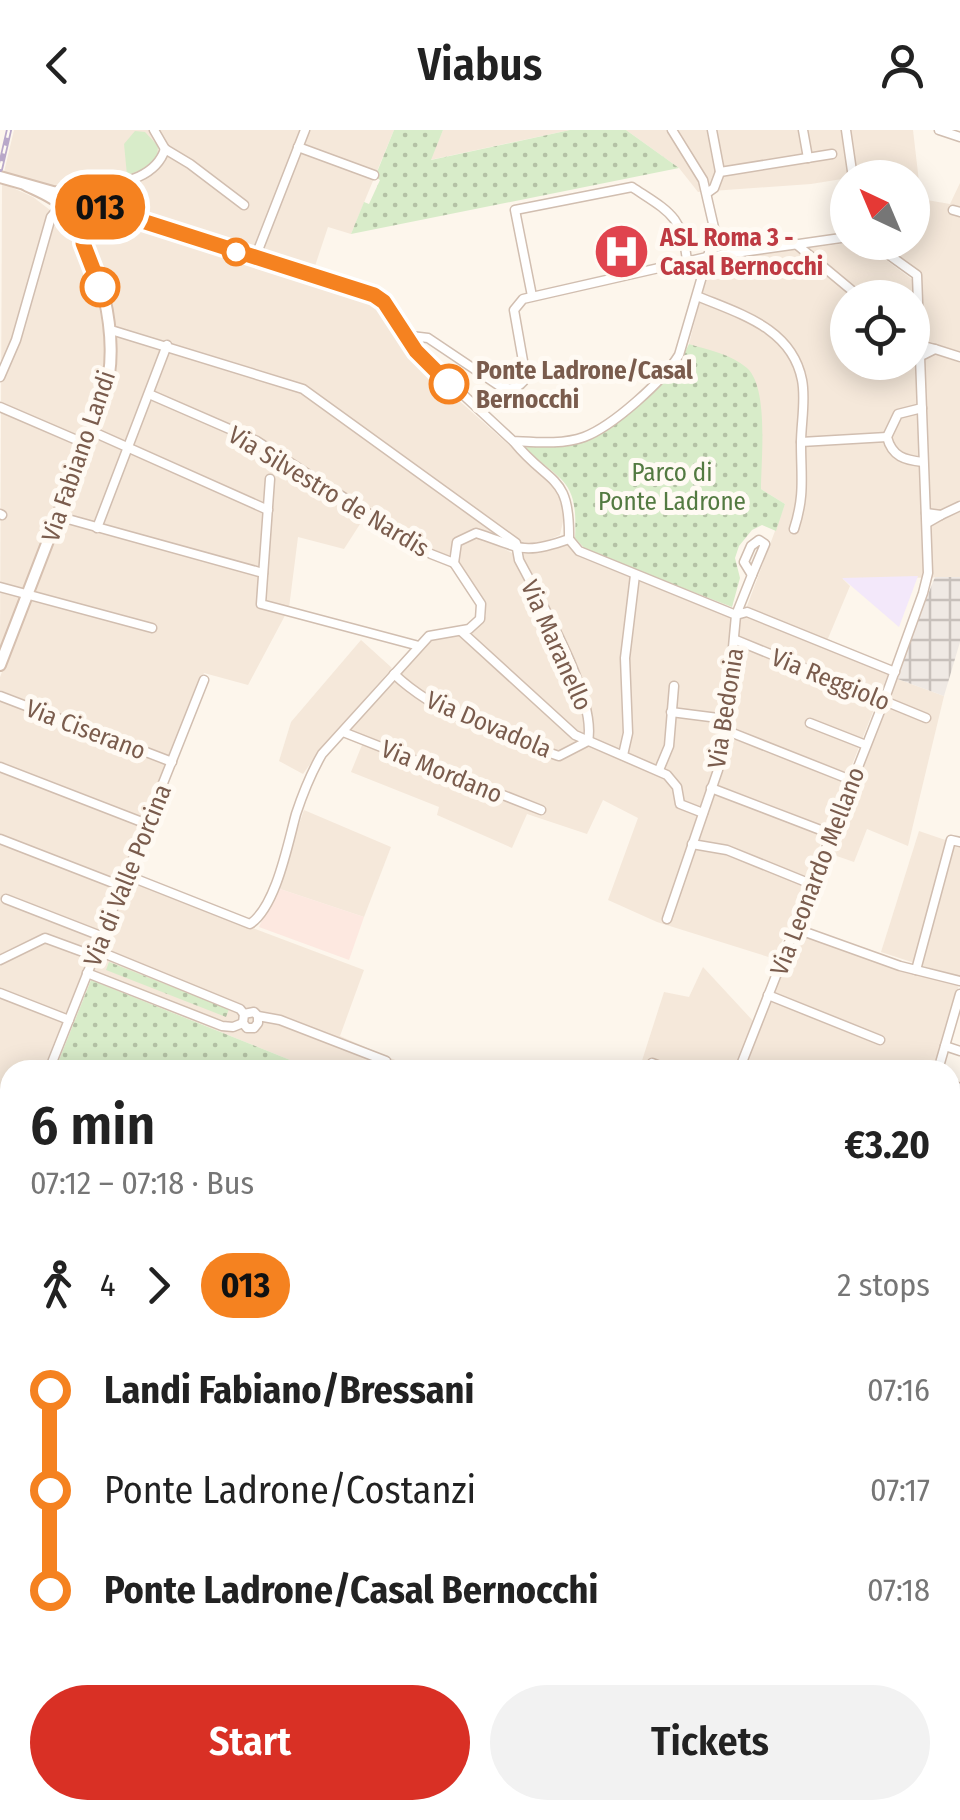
<!DOCTYPE html>
<html lang="en">
<head>
<meta charset="utf-8">
<style>
	:root { --surface:#fff; --page:#f2f2f2; --text:#222; --muted:#767676; --accent:#d93025 }
	body { margin:0; font-family:"Fira Sans Condensed",sans-serif; background:var(--page); color:var(--text); height:100vh; display:flex; flex-direction:column; font-size:38px; white-space:nowrap }
	* { box-sizing:border-box; margin:0 }
	p { font-size:32px; color:var(--muted) }
	.icon { flex:none; width:55px; height:55px; fill:none; stroke:currentColor; stroke-width:2; stroke-linecap:round; stroke-linejoin:round }
	.map { position:relative; flex:1; overflow:hidden }
	.side { position:absolute; left:0px; top:930px; width:960px; height:760px; display:flex; flex-direction:column; background:var(--surface); border-radius:30px 30px 0 0; box-shadow:0 5px 25px #0003 }
	.side>* { flex:none }
	.badge { padding:0 20px; border-radius:32px; font-size:35px; line-height:65px }
	.needle { width:65px; rotate:316deg }
	.controls { position:absolute; left:830px; top:30px; display:grid; gap:20px }
	.controls a { display:grid; place-items:center; width:100px; height:100px; border-radius:50%; background:var(--surface); box-shadow:0 5px 25px #0003; font-size:50px }
	.map>.badge { position:absolute; translate:-50% -50%; box-shadow:0 0 0 5px #fff }
	.legs { display:flex; align-items:center; gap:15px; height:110px; padding:0 30px; font-size:32px }
	.legs p { margin-inline-start:auto }
	.head { display:flex; align-items:center; justify-content:space-between; height:170px; padding:0 30px }
	h1 { font-size:55px; font-weight:600; line-height:75px }
	.primary-button { display:flex; gap:20px; margin-top:auto; padding:20px 30px }
	.primary-button a { flex:1; height:115px; border-radius:60px; background:var(--accent); color:#fff; font-size:40px; font-weight:600; line-height:115px; text-align:center }
	.primary-button a+a { background:var(--page); color:var(--text) }
	ul { padding:0 30px; list-style:none }
	li { display:flex; align-items:center; gap:35px; height:100px; font-size:38px }
	li i { display:grid; place-items:center; width:15px; height:100%; margin:0 12px; background:currentColor }
	li i::after { content:''; width:25px; height:25px; margin:-12px; border:8px solid; border-radius:50%; background:var(--surface) }
	li p { margin-inline-start:auto }
	li:first-child i { background:linear-gradient(#0000 50%,currentColor 0) }
	li:last-child i { background:linear-gradient(currentColor 50%,#0000 0) }
	header { display:flex; justify-content:space-between; align-items:center; height:130px; padding:0 30px; background:var(--surface); font-size:45px; font-weight:600 }
	.map>svg:first-child { display:block }
	.residential { fill:#f5e8da; fill-rule:evenodd }
	.commercial { fill:#fde8e0 }
	.industrial { fill:url(#industrial-grid) }
	.education { fill:#f3e8fa }
	.grass { fill:#d8ecc9 }
	.park { fill:url(#park-dots) }
	.lines { fill:none; stroke-linecap:round; stroke-linejoin:round }
	.street-casing { stroke:#d1beb0; stroke-width:11 }
	.secondary-casing { stroke:#d6c0b0; stroke-width:14 }
	.street { stroke:#fff; stroke-width:8 }
	.secondary { stroke:#fff; stroke-width:10 }
	.rail-casing { stroke:#b9a8c9; stroke-width:6 }
	.rail { stroke:#fffaf3; stroke-width:2.5; stroke-dasharray:8; stroke-linecap:butt }
	.line-1-casing { stroke:#fff; stroke-width:22 }
	.line-1 { stroke:#f58220; stroke-width:15 }
	.stop-1-dot { fill:#fff; stroke:#f58220; stroke-width:5 }
	.labels { text-anchor:middle; stroke-width:10; stroke-linejoin:round; paint-order:stroke }
	.health-label { font-size:25px; font-weight:bold; fill:#be3a42; stroke:#fffaf3; text-anchor:start }
	.stop-label { font-size:25px; font-weight:bold; fill:#7a5c4d; stroke:#fffaf3; text-anchor:start }
	.street-label { font-size:25px; fill:#7a5c4d; stroke:#fffaf3 }
	.park-label { font-size:25px; fill:#537a41; stroke:#fffaf3 }
</style>
</head>
<body>
<header><svg class="icon" aria-label="back" viewBox="0 0 24 24"><path d="M15 5l-7 7 7 7"/></svg>Viabus<svg class="icon" aria-label="person" viewBox="0 0 24 24"><circle cx="12" cy="8" r="4"/><path d="M4 21q1-7 8-7t8 7"/></svg></header>
<div class="map">
<svg width="960" height="1690" viewBox="0 0 960 1690">
	<defs>
		<pattern id="industrial-grid" width="8" height="8" patternUnits="userSpaceOnUse" patternTransform="scale(2.5)"><rect width="8" height="8" fill="#efe9e4"/><path d="M0 4h8M4 0v8" fill="none" stroke="#c7c0bb"/></pattern>
		<pattern id="park-dots" width="8" height="8" patternUnits="userSpaceOnUse" patternTransform="scale(2.5)"><rect width="8" height="8" fill="#d8ecc9"/><path d="M2 2h.1M6 6h.1" fill="none" stroke="#b4c2a5" stroke-width="1.8" stroke-linecap="round"/></pattern>
	</defs>
	<rect width="100%" height="100%" fill="#fdf6ec"/>
	<g class="residential">
		<polygon points="14,0 394,0 351,104 328,97 313,142 4,42"/>
		<polygon points="443,0 570,0 430,30"/>
		<polygon points="626,0 913,0 921,69 950,74 960,53 960,222 925,210 921,142 877,113 912,112 912,48 848,48 811,54 698,62 679,38"/>
		<polygon points="2,53 33,67 63,90 80,117 97,165 107,222 106,244 96,273 0,523"/>
		<polygon points="91,80 368,167 379,177 408,225 557,358 564,387 560,405 543,412 525,414 506,412 475,399 455,408 448,429 371,377 344,419 298,407 289,478 248,555 204,543 168,627 0,560 0,547 105,277 117,238 115,189 88,112"/>
		<path d="M849 113H863L913 150 915 216 960 233V447L843 449 850 456 824 518 888 544 775 829 657 792 608 770 638 688 603 670 587 704 527 684 512 718 437 685 439 677 351 642 362 615 347 609 348 601 430 509 459 504 466 508 486 486 484 474 456 430V419L463 410 476 406 485 408 512 423H538L568 414 579 427 732 488 743 487 785 374 761 359 727 229 689 214 710 130ZM848 168H912V232H848Z"/>
		<polygon points="361,510 392,538 323,616 303,644 279,631 291,592"/>
		<polygon points="895,548 944,566 908,716 867,699 854,732 828,723"/>
		<polygon points="0,571 166,635 43,940 10,940 10,1024 0,1049"/>
		<polygon points="304,680 391,717 364,787 277,758"/>
		<polygon points="919,701 960,715 960,848 881,822"/>
		<polygon points="131,752 364,840 340,906 409,936 408,940 315,940 91,850 93,836 124,755"/>
		<polygon points="796,803 959,855 935,940 743,940"/>
		<polygon points="703,837 753,891 734,940 639,940 664,862 689,867"/>
		<polygon points="950,959 960,963 960,1008 950,1005"/>
		<polygon points="10,1052 10,1185 0,1181 0,1077"/>
		<polygon points="950,1131 960,1134 960,1254 950,1251"/>
		<polygon points="0,1185 10,1189 10,1680 950,1680 950,1540 960,1543 960,1690 0,1690"/>
		<polygon points="960,1359 960,1517 950,1515 950,1383"/>
	</g>
	<polygon class="commercial" points="277,758 364,787 349,830 259,797"/>
	<polygon class="industrial" points="935,447 960,447 960,512 944,566 895,548"/>
	<g class="education">
		<polygon points="918,446 899,497 842,448"/>
		<polygon points="950,1004 960,1008 960,1134 950,1130"/>
	</g>
	<polygon class="grass" points="135,1 145,2 158,16 157,28 141,40 127,45 124,14"/>
	<g class="park">
		<polygon points="394,0 443,0 431,30 570,0 626,0 679,38 351,104 364,72 369,74 380,50 375,47"/>
		<polygon points="132,56 138,82 98,69 104,61"/>
		<path d="M689 214C708 220 731 224 747 238 769 258 761 329 761 359L785 374 776 401 762 395 752 400 739 416 735 428 740 448 732 477 587 421 575 408C578 348 563 354 524 317L564 316 585 311 636 275 677 238Z"/>
		<polygon points="109,832 229,879 226,887 106,840"/>
		<polygon points="91,850 315,940 55,940"/>
		<polygon points="3,1058 10,1061 10,1123 0,1118"/>
		<polygon points="950,1562 960,1565 960,1690 839,1690 843,1680 950,1680"/>
	</g>
	<g class="lines">
		<defs>
			<g id="street">
				<polyline points="154,0 165,19"/>
				<polyline points="712,0 720,42"/>
				<polyline points="803,0 808,28"/>
				<polyline points="846,0 853,48"/>
				<polyline points="939,0 960,7"/>
				<polyline points="298,17 374,45"/>
				<polyline points="165,19 190,34 244,75"/>
				<path d="M79 62C107 54 154 54 165 19"/>
				<polyline points="707,63 714,58 720,42 832,24"/>
				<path d="M86 73 375 165 385 172 416 221 513 311C535 312 562 315 584 307 613 296 663 251 679 225L715 102 703 50 672 0"/>
				<polyline points="953,80 960,82"/>
				<polyline points="796,114 861,168"/>
				<polyline points="255,128 305,0"/>
				<path d="M532 166 515 80 632 57C668 81 684 86 687 133"/>
				<path d="M697 166C740 184 792 198 802 250 806 270 801 293 801 313 801 347 805 365 794 399"/>
				<path d="M111 200 303 259 516 413 519 430C540 470 597 568 588 611L559 626C503 607 437 585 394 544"/>
				<path d="M403 205 428 208 501 257C513 260 519 258 526 248L514 180 523 169 707 127 848 107"/>
				<polyline points="920,215 935,219 921,226"/>
				<polyline points="935,219 960,227"/>
				<polyline points="0,247 16,210 51,87 61,75"/>
				<polyline points="149,264 257,311 431,424 454,433"/>
				<polyline points="0,277 86,314"/>
				<path d="M922 278 898 284 887 307C892 327 905 330 923 332"/>
				<polyline points="91,301 268,380"/>
				<polyline points="801,312 887,307"/>
				<polyline points="270,349 261,474 419,516"/>
				<polyline points="926,383 941,385 927,393"/>
				<polyline points="0,384 2,385"/>
				<polyline points="941,385 960,376"/>
				<polyline points="57,386 263,443"/>
				<polyline points="97,398 167,215"/>
				<polyline points="569,409 579,421 736,485 724,614 718,640 667,789"/>
				<polygon points="759,410 765,414 752,445 744,432 751,416"/>
				<polyline points="752,445 736,485 747,482 895,542"/>
				<polyline points="0,457 152,498"/>
				<polyline points="461,501 575,605 667,645 677,657 680,674 703,683"/>
				<polyline points="736,510 926,588"/>
				<polyline points="0,566 172,632"/>
				<polyline points="671,582 726,589"/>
				<polyline points="810,593 866,615"/>
				<polyline points="725,600 851,650"/>
				<polyline points="343,602 541,680"/>
				<polyline points="623,625 628,603 625,528 635,445"/>
				<polyline points="0,637 147,694"/>
				<polyline points="659,640 669,616 674,556"/>
				<polyline points="711,658 831,704"/>
				<polyline points="0,709 121,756"/>
				<polyline points="692,714 727,720 811,754"/>
				<path d="M126 745 250 794C276 777 288 713 296 684 303 663 311 643 322 624L429 506 469 499 480 489 481 474 454 433 457 412 476 403C520 417 521 426 569 409 570 343 550 356 514 312"/>
				<polyline points="6,769 101,806"/>
				<polyline points="794,798 900,836 960,851"/>
				<polyline points="96,820 240,879 244,884"/>
				<polyline points="0,830 45,808 94,826"/>
				<polyline points="916,840 951,710 960,712"/>
				<polyline points="87,843 222,896 233,897 243,893"/>
				<polyline points="0,863 69,890"/>
				<polyline points="768,865 880,910"/>
				<polyline points="258,886 258,893 254,898 247,898 243,893 244,884 254,882 258,886 280,890 386,931"/>
				<polyline points="945,916 960,921"/>
				<polyline points="652,933 670,940"/>
				<polyline points="49,940 204,550"/>
				<polyline points="739,940 884,571 923,463 928,443 917,145 871,112"/>
				<polyline points="938,940 960,864"/>
				<polyline points="950,954 960,958"/>
				<polyline points="0,974 10,978"/>
				<polyline points="0,1065 10,1039"/>
				<polyline points="950,1259 960,1262"/>
				<polyline points="950,1370 960,1346"/>
				<polyline points="0,1376 10,1351"/>
				<polyline points="0,1377 10,1381"/>
				<polyline points="0,1436 10,1439"/>
				<polyline points="950,1521 960,1524"/>
				<polyline points="433,1680 456,1686"/>
				<polyline points="553,1680 577,1690"/>
				<polyline points="13,1690 17,1680"/>
				<polyline points="137,1690 141,1680"/>
				<polyline points="244,1690 248,1680"/>
				<polyline points="338,1690 422,1680"/>
				<polyline points="587,1690 593,1680"/>
				<polyline points="774,1690 775,1680"/>
				<polyline points="832,1690 835,1680"/>
			</g>
			<g id="secondary">
				<polyline points="0,47 53,62 81,63 86,73 83,106"/>
				<path d="M0 535 104 266C123 211 99 118 61 75 54 67 36 60 26 55"/>
				<polyline points="0,1185 10,1189"/>
				<polyline points="950,1539 960,1542"/>
				<polyline points="455,1690 459,1680"/>
			</g>
		</defs>
		<use href="#street" class="street-casing"/>
		<use href="#secondary" class="secondary-casing"/>
		<use href="#street" class="street"/>
		<use href="#secondary" class="secondary"/>
		<defs>
			<polyline id="rail" points="0,39 9,0"/>
		</defs>
		<use href="#rail" class="rail-casing"/>
		<use href="#rail" class="rail"/>
	</g>
	<g class="lines">
		<defs>
			<polyline id="line-1" points="100,157 83,113 86,73 374,165 384,172 416,221 449,254"/>
		</defs>
		<use href="#line-1" class="line-1-casing"/>
		<use href="#line-1" class="line-1"/>
	</g>
	<defs>
		<symbol id="hospital-disc" viewBox="-11 -11 22 22"><circle r="9.5" fill="#e0444e" stroke="#fffaf3"/><path d="M-5-5h3v3.5h4V-5h3V5h-3V1.5h-4V5h-3Z" fill="#fff"/></symbol>
	</defs>
	<g fill-rule="evenodd">
		<use href="#hospital-disc" x="590" y="90" width="63" height="63"/>
	</g>
	<g class="stop-1-dot">
		<circle cx="236" cy="122" r="12"/>
		<circle cx="100" cy="157" r="18"/>
		<circle cx="449" cy="254" r="18"/>
	</g>
	<g class="labels">
		<g class="health-label">
			<text x="660" y="116">ASL Roma 3 -<tspan x="660" dy="29">Casal Bernocchi</tspan></text>
		</g>
		<g class="stop-label">
			<text x="476" y="249">Ponte Ladrone/Casal<tspan x="476" dy="29">Bernocchi</tspan></text>
		</g>
		<g class="street-label">
			<text transform="translate(78 326) rotate(-71)" y="9">Via Fabiano Landi</text>
			<text transform="translate(329 361) rotate(31)" y="9">Via Silvestro de Nardis</text>
			<text transform="translate(557 515) rotate(66)" y="9">Via Maranello</text>
			<text transform="translate(831 549) rotate(22)" y="9">Via Reggiolo</text>
			<text transform="translate(725 578) rotate(-81)" y="9">Via Bedonia</text>
			<text transform="translate(489 594) rotate(23)" y="9">Via Dovadola</text>
			<text transform="translate(86 599) rotate(21)" y="9">Via Ciserano</text>
			<text transform="translate(442 641) rotate(22)" y="9">Via Mordano</text>
			<text transform="translate(817 741) rotate(-69)" y="9">Via Leonardo Mellano</text>
			<text transform="translate(127 745) rotate(-68)" y="9">Via di Valle Porcina</text>
		</g>
		<g class="park-label">
			<text x="672" y="351">Parco di<tspan x="672" dy="29">Ponte Ladrone</tspan></text>
		</g>
	</g>
</svg>
<div class="controls">
<a><svg class="needle" viewBox="-14 -14 28 28"><path d="M0-13l5 13h-10z" fill="#e53935"/><path d="M0 13l5-13h-10z" fill="#767676"/></svg></a>
<a><svg class="icon" aria-label="locate" viewBox="0 0 24 24"><circle cx="12" cy="12" r="6"/><path d="M12 2v4M12 18v4M2 12h4M18 12h4"/></svg></a>
</div>
<b class="badge" style="left:100px;top:77px;background:#f58220;color:#111">013</b>
<section class="side">
<div class="head"><div><h1>6 min</h1><p>07:12 – 07:18 · Bus</p></div><b>€3.20</b></div>
<div class="legs"><svg class="icon" aria-label="walk" viewBox="0 0 24 24"><circle cx="13" cy="4" r="2"/><path d="M13 8l-2 6 4 7M11 14l-3 7M7 12l3-4h3l4 4"/></svg>4<svg class="icon" aria-label="forward" viewBox="0 0 24 24"><path d="M9 5l7 7-7 7"/></svg><b class="badge" style="background:#f58220;color:#111">013</b><p>2 stops</p></div>
<ul>
<li><i style="color:#f58220"></i><b>Landi Fabiano/Bressani</b><p>07:16</p></li>
<li><i style="color:#f58220"></i><span>Ponte Ladrone/Costanzi</span><p>07:17</p></li>
<li><i style="color:#f58220"></i><b>Ponte Ladrone/Casal Bernocchi</b><p>07:18</p></li>
</ul>
<div class="primary-button"><a>Start</a><a>Tickets</a></div>
</section>
</div>
</body>
</html>
